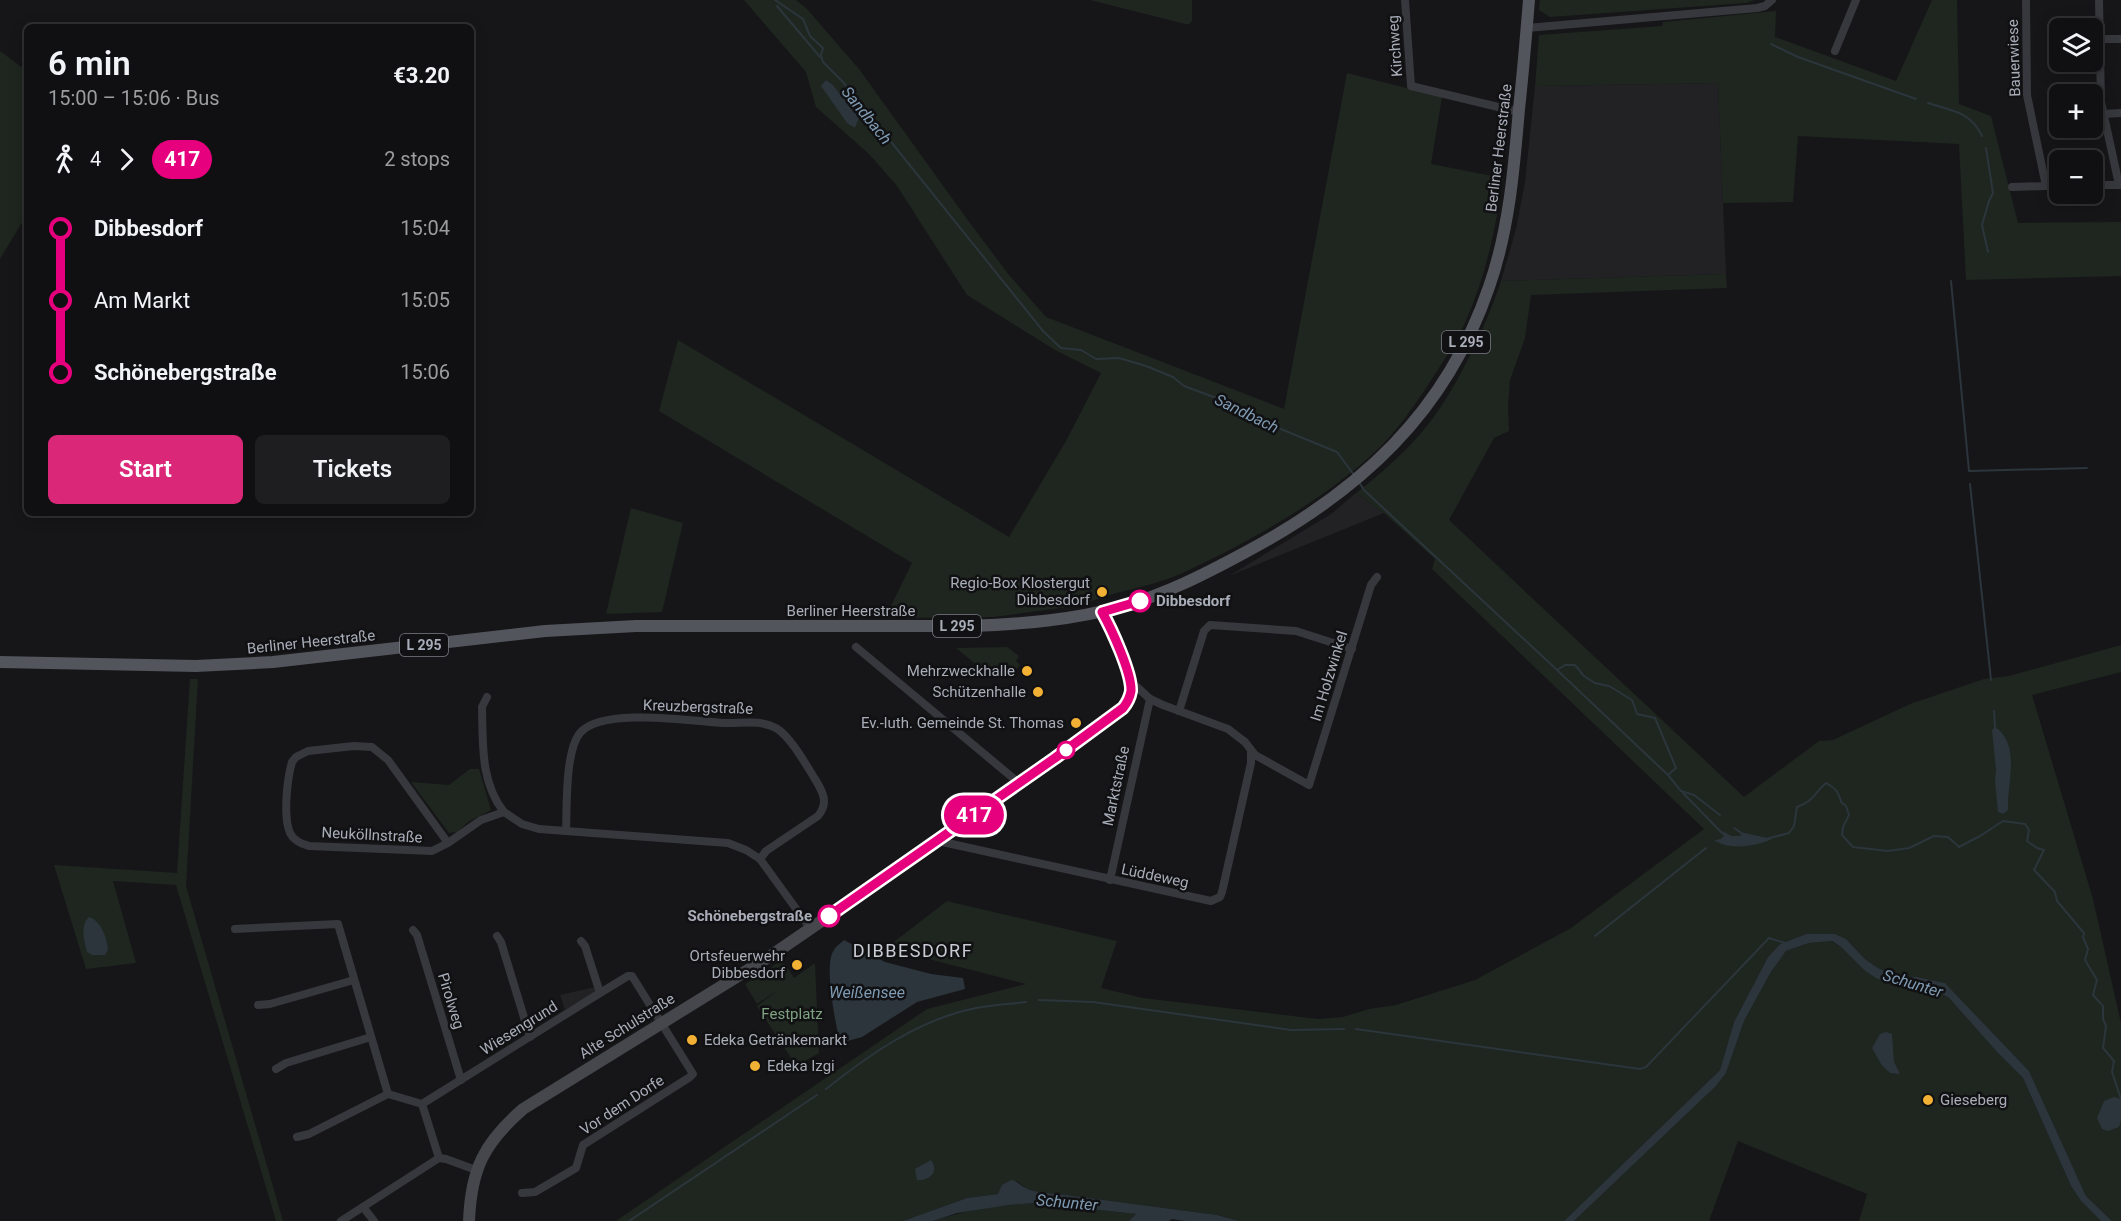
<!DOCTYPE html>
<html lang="en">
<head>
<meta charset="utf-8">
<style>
	:root { --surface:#101012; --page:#1e1e20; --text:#f1f3f6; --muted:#9c9d9f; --line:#303032; --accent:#db2777 }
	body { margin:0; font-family:Roboto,sans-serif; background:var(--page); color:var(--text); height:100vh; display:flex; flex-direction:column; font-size:22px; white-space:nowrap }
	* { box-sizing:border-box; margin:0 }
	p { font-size:20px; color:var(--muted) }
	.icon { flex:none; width:33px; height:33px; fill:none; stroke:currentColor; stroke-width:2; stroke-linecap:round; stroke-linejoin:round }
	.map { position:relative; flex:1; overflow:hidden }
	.details { position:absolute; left:24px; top:24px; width:450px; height:492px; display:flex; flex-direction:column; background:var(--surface); border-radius:9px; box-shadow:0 3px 15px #0003,0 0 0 2px var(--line) }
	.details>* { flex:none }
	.badge { padding:0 12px; border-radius:20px; font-size:21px; line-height:39px }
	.buttons { position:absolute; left:2049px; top:18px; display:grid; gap:12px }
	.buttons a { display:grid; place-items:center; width:54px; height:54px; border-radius:9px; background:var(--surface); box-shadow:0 3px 15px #0003,0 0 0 2px var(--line); font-size:30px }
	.map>.badge { position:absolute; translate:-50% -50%; box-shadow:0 0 0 3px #fff }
	.legs { display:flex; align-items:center; gap:9px; height:66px; padding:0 24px; font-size:20px }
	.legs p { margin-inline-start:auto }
	.headline { display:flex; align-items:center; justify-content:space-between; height:102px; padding:0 24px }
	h1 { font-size:33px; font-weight:600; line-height:45px }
	.button { display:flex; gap:12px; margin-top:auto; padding:12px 24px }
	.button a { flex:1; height:69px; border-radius:9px; background:var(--accent); color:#fff; font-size:24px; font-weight:600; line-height:69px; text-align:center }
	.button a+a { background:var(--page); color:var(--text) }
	ul { padding:0 24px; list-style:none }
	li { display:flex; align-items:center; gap:21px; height:72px; font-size:22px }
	li i { display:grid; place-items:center; width:9px; height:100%; margin:0 8px; background:currentColor }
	li i::after { content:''; width:15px; height:15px; margin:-8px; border:4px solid; border-radius:50%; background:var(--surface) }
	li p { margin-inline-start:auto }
	li:first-child i { background:linear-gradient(#0000 50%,currentColor 0) }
	li:last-child i { background:linear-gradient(currentColor 50%,#0000 0) }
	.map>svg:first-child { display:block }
	.built { fill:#222225 }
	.green { fill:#1e261f; fill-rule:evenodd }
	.water { fill:#2c353c }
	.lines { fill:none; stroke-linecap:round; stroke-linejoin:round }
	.stream { stroke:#2c353c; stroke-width:2 }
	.street { stroke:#37383d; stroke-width:8 }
	.secondary { stroke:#45474d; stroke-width:12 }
	.primary { stroke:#53555c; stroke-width:12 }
	.line-1-casing { stroke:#fff; stroke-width:14 }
	.line-1 { stroke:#e6007e; stroke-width:9 }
	.poi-dot { fill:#f2b134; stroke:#111113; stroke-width:2 }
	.stop-1-dot { fill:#fff; stroke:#e6007e; stroke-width:3 }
	.labels { text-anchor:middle; stroke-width:5; stroke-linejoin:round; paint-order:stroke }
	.shield { fill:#111113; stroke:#7b7e86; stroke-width:1.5 }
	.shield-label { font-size:14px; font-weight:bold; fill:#a8adb8 }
	.street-label { font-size:15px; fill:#a8adb8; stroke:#111113 }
	.poi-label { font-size:15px; fill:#a8adb8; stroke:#111113; text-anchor:end }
	.stop-label { font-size:15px; font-weight:bold; fill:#a8adb8; stroke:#111113; text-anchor:start }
	.park-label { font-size:15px; fill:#7fa381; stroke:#111113 }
	.water-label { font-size:16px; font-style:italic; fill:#7f9bb3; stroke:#111113 }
	.quarter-label { font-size:18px; letter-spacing:1.5px; fill:#c9ccd4; stroke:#111113 }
</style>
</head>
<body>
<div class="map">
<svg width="2121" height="1221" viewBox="0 0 2121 1221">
	<rect width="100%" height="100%" fill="#161618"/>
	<g class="built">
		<polygon points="1718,83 1726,274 1501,281 1516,229 1525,182 1535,86"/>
		<polygon points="1356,493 1384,513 1229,576 1331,514"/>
		<polygon points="595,987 596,992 565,1010 560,995"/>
	</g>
	<g class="green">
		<path d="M744 0H796L807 9 859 69 967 219 1009 275 1046 317 1284 409 1347 73 1442 97 1431 164 1503 178C1496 228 1486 276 1465 323 1455 344 1441 365 1428 385 1414 406 1399 428 1381 446 1327 499 1246 544 1178 575 1147 588 1113 591 1082 605L994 617 885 618 912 563 659 411 678 340 1009 537 1066 441 1101 373 1055 350 967 295 897 186 870 155 816 107 806 72ZM825 80 833 85 859 118 855 128Z"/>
		<polygon points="1090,0 1192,0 1192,21 1189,24 1185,24"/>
		<polygon points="1540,0 1755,0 1746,3 1550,17 1539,10"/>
		<polygon points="1932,0 1957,0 1959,104 1991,116 2018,223 2121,222 2121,276 1966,280 1959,144 1798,136 1793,202 1723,203 1718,83 1535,86 1539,35 1662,26 1663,22 1776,11 1775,37 1896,81"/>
		<polygon points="0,51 27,71 27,214 0,259"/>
		<path d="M1726 274 1727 288 1531 295 1525 338 1510 380 1508 408 1509 431 1494 438 1449 520 1744 797 1819 741 1833 740 1910 704 1984 679 2009 676 2121 645V672L2032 695 2093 899 2121 1023V1221H2112L2086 1196 2029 1071 1945 983 1917 977 1896 976 1878 968 1865 959 1846 939 1806 934 1780 944 1768 957 1734 1022 1720 1070 1564 1221H1239L1217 1215 1059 1194C1043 1193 1029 1193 1017 1181L999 1194 967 1198 903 1221H616L927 1009 1026 984 886 948 947 901 1117 941 1101 988 1143 998 1318 1019 1343 1017 1369 1009 1396 1005 1475 980 1571 928 1704 829 1432 569 1435 559 1384 513 1356 493C1379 475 1402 455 1421 433 1453 397 1486 327 1501 281Z"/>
		<polygon points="631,508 683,523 662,612 606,614"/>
		<polygon points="1007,647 1019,656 1016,661 1020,665 1014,672 1002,663 990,676 956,648"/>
		<polygon points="190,679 198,679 186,886 283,1221 276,1221 176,885 113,881 136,963 86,969 54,865 177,873"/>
		<polygon points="470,769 479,769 491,810 468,822 457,832 449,833 411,782 449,785"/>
		<polygon points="1831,941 1841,947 1864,970 1892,984 1913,985 1934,989 1949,998 1997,1052 2023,1078 2071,1186 2081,1201 2101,1221 1859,1221 1867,1194 1738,1141 1709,1221 1574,1221 1716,1086 1726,1073 1744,1021 1771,972 1786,951 1809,943"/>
		<polygon points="782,960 794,978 815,963 819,1053 796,1066 757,1006 778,990 757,1004 745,984"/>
		<path d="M1035 1203 1136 1214 1129 1221H933C966 1210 1000 1205 1035 1203Z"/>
	</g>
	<g class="water">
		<polygon points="826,80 833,85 859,118 855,128 847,123 821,86"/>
		<path d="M1995 727C2021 744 2007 783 2008 810L2003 814 1998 812 1995 781 1996 770 1992 730Z"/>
		<path d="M1723 831 1731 836H1741L1740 832 1772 839C1757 846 1733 850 1717 842L1724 836Z"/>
		<path d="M89 917C101 921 107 938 108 950L105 955H92L87 952C84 941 80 925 89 917Z"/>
		<polygon points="1806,934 1835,934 1846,939 1865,959 1878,968 1896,976 1917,977 1945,983 2029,1071 2086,1196 2112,1221 2101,1221 2081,1201 2071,1186 2023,1078 1997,1052 1949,998 1934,989 1913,985 1892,984 1876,978 1864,970 1841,947 1832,941 1809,943 1786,951 1771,972 1744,1021 1726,1073 1716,1086 1574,1221 1564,1221 1720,1070 1734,1022 1768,957 1780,944"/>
		<path d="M844 940 885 962 931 974 963 978 965 989 917 1002 862 1037 840 1043C836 1025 823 964 834 950 836 946 841 943 844 940Z"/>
		<polygon points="1886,1032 1892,1034 1894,1062 1900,1074 1890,1073 1881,1064 1872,1048 1880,1034"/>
		<polygon points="2114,1097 2121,1099 2121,1120 2119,1127 2108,1131 2102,1129 2097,1118 2104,1101"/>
		<path d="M931 1160C940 1172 929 1181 917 1180L915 1169Z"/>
		<path d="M1011 1180C1018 1181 1018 1184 1024 1187 1035 1193 1046 1193 1059 1194L1217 1215 1239 1221H1185L1172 1219 1169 1221H1129L1136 1214 1035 1203 1009 1205 957 1213 933 1221H903L967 1198 998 1194 1002 1185Z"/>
	</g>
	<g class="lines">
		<g class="stream">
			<polyline points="775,0 803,19 810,36 823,48 821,55 823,62 843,82 1043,331 1061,348 1081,350 1096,359 1119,358 1146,366 1173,377 1184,386 1219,399 1256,420 1276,427 1337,452 1354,475"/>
			<polyline points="777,6 820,57"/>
			<polyline points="1771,44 1798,57 1916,99"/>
			<path d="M1928 103C1952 111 1970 111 1982 136"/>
			<polyline points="1986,148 1993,193 1989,201 1982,225 1988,252"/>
			<polyline points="1951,281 1969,471 2087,468"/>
			<polyline points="1359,482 1364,490 1557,670 1565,665 1575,665 1584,676 1595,683 1609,686 1632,700 1637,714 1655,718 1676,768 1668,775 1681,791 1694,795 1720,815"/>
			<polyline points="1970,484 1991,680"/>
			<polyline points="1557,670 1668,775"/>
			<polyline points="1994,711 1995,727"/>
			<polyline points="1683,793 1723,834"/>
			<polyline points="1734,828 1743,834"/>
			<path d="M1766 839 1789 833 1794 826 1797 807C1815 800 1813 794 1826 783 1835 788 1839 792 1841 802L1846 806 1849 815 1843 827 1842 835 1853 847 1888 851 1909 848 1934 836 1948 837 1959 847 1980 836 2003 821 2025 824 2029 830 2027 841 2037 848 2044 850 2034 870 2055 892 2057 901 2084 933 2083 937 2088 949 2085 960 2097 980 2093 995 2103 1006V1019L2106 1026 2103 1048 2114 1061 2112 1072 2121 1099"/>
			<polyline points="1716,841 1725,839"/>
			<polyline points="1595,936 1706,848"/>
			<polyline points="1039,1000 1093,1002 1291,1030 1344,1029"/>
			<polyline points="1356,1029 1640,1069 1646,1067 1769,938 1785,943"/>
			<path d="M826 1089C870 1054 920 1019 976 1008 992 1005 1009 1004 1026 1002"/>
			<polyline points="629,1221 817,1095"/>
		</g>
		<g class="street">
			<polyline points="1405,0 1411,86 1519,112"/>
			<polyline points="2026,0 2027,95 2046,186 2060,186"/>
			<polyline points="2099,0 2101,102 2119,185"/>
			<polyline points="1527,28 1757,8 1765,6 1772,0"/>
			<polyline points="2099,39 2121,39"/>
			<polyline points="1835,51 1856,0"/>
			<polyline points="2103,114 2121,113"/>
			<polyline points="2092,185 2121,185"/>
			<polyline points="2012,187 2046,186"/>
			<polyline points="856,647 1019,783"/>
			<polyline points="1130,685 1137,687 1150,699 1163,705 1228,729 1245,742 1255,755 1309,785 1371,585 1377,577"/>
			<path d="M487 697 482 707C483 742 480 782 504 812"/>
			<polyline points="1179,711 1204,631 1210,625 1296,631 1352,649"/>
			<path d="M566 831C567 807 565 751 580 733 602 707 691 721 723 723 741 724 759 719 776 728 791 737 806 765 815 779 823 792 829 803 818 816L766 851 760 859"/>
			<polyline points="938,841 1211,901 1220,897 1222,892 1251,763 1251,752"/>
			<path d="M448 843 388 760 372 747 354 746 308 751 296 757 292 762C287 779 283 817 290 833 294 841 301 844 309 846L432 851 448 843 481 820 504 812 522 824 539 829 728 843 746 850 760 859 810 928"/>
			<polyline points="1110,880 1150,699"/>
			<polyline points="235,929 338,924 388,1094"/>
			<polyline points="413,930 417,935 461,1080"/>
			<polyline points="497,936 501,942 530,1037"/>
			<polyline points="581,941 585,946 600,993"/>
			<polyline points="258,1005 270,1004 354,980"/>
			<polyline points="276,1069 286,1063 371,1037"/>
			<polyline points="297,1137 309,1134 388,1094 422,1104"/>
			<polyline points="439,1158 422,1104 600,993 628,976 632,976 693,1074 690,1077 583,1145 576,1168 535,1192 522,1193"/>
			<polyline points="363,1207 374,1221"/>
			<polyline points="341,1221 439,1158 446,1159 476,1170"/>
		</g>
		<path class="secondary" d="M469 1221C471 1169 484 1143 523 1109L772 955 938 841 1123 708C1127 703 1130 697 1130 691 1132 673 1111 628 1102 612"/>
		<path class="primary" d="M0 662 196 666 273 662 545 631 636 626H972C1022 624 1074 620 1123 606 1166 594 1205 574 1244 553 1359 492 1446 413 1489 287 1509 230 1514 169 1519 109 1523 73 1526 36 1529 0"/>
	</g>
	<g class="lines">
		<defs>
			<path id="line-1" d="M829 916 1055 758 1123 708C1127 703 1130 697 1131 691 1132 673 1111 628 1102 612L1140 601"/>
		</defs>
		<use href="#line-1" class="line-1-casing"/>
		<use href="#line-1" class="line-1"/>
	</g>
	<g class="poi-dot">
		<circle cx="1102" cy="592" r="6"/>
		<circle cx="1027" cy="671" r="6"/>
		<circle cx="1038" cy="692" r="6"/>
		<circle cx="1076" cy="723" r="6"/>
		<circle cx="797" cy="965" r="6"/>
		<circle cx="692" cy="1040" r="6"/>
		<circle cx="755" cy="1066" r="6"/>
		<circle cx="1928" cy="1100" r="6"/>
	</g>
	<g class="stop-1-dot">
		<circle cx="1140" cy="601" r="10"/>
		<circle cx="1066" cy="750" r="8"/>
		<circle cx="829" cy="916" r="10"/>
	</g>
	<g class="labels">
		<g class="shield">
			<rect x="1442" y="331" width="48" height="22" rx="4.5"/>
			<rect x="933" y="615" width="48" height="22" rx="4.5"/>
			<rect x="400" y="634" width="48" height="22" rx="4.5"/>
		</g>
		<g class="shield-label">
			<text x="1466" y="347">L 295</text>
			<text x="957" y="631">L 295</text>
			<text x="424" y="650">L 295</text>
		</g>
		<g class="street-label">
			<text transform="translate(1395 46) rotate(-94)" y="5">Kirchweg</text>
			<text transform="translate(2014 58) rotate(-92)" y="5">Bauerwiese</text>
			<text transform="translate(1499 148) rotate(-83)" y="5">Berliner Heerstraße</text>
			<text x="851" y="616">Berliner Heerstraße</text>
			<text transform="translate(311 642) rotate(-6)" y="5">Berliner Heerstraße</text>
			<text transform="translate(1329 676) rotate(-73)" y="5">Im Holzwinkel</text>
			<text transform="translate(698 707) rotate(2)" y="5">Kreuzbergstraße</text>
			<text transform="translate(1116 786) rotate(-78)" y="5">Marktstraße</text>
			<text transform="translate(372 835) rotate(3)" y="5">Neuköllnstraße</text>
			<text transform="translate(1155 876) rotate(12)" y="5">Lüddeweg</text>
			<text transform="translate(451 1001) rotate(73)" y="5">Pirolweg</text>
			<text transform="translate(627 1026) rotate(-32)" y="5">Alte Schulstraße</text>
			<text transform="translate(519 1028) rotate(-32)" y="5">Wiesengrund</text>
			<text transform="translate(622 1105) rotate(-33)" y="5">Vor dem Dorfe</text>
		</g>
		<g class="poi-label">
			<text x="1090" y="588">Regio-Box Klostergut<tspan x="1090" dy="17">Dibbesdorf</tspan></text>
			<text x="1015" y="676">Mehrzweckhalle</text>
			<text x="1026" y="697">Schützenhalle</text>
			<text x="1064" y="728">Ev.-luth. Gemeinde St. Thomas</text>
			<text x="785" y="961">Ortsfeuerwehr<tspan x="785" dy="17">Dibbesdorf</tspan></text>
			<text x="704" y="1045" text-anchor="start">Edeka Getränkemarkt</text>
			<text x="767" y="1071" text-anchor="start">Edeka Izgi</text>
			<text x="1940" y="1105" text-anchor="start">Gieseberg</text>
		</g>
		<g class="stop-label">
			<text x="1156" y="606">Dibbesdorf</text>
			<text x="812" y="921" text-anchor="end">Schönebergstraße</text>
		</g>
		<g class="park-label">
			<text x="792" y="1019">Festplatz</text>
		</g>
		<g class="water-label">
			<text transform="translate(867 115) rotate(51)" y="6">Sandbach</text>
			<text transform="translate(1247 413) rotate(26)" y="6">Sandbach</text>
			<text transform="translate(1913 983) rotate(17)" y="6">Schunter</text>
			<text x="867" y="998">Weißensee</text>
			<text transform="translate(1067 1202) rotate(5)" y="6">Schunter</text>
		</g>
		<g class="quarter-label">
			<text x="913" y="957">DIBBESDORF</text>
		</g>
	</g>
</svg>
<div class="buttons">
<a><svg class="icon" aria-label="layers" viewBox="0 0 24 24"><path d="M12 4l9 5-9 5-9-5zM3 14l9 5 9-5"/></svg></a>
<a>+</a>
<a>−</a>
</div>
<b class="badge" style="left:974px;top:815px;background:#e6007e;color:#fff">417</b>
<section class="details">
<div class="headline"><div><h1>6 min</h1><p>15:00 – 15:06 · Bus</p></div><b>€3.20</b></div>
<div class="legs"><svg class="icon" aria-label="walk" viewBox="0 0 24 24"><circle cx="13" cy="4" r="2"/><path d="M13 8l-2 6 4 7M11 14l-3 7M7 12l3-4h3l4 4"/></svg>4<svg class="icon" aria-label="forward" viewBox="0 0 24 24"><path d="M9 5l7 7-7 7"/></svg><b class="badge" style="background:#e6007e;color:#fff">417</b><p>2 stops</p></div>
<ul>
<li><i style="color:#e6007e"></i><b>Dibbesdorf</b><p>15:04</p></li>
<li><i style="color:#e6007e"></i><span>Am Markt</span><p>15:05</p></li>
<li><i style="color:#e6007e"></i><b>Schönebergstraße</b><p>15:06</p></li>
</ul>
<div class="button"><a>Start</a><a>Tickets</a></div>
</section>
</div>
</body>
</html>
